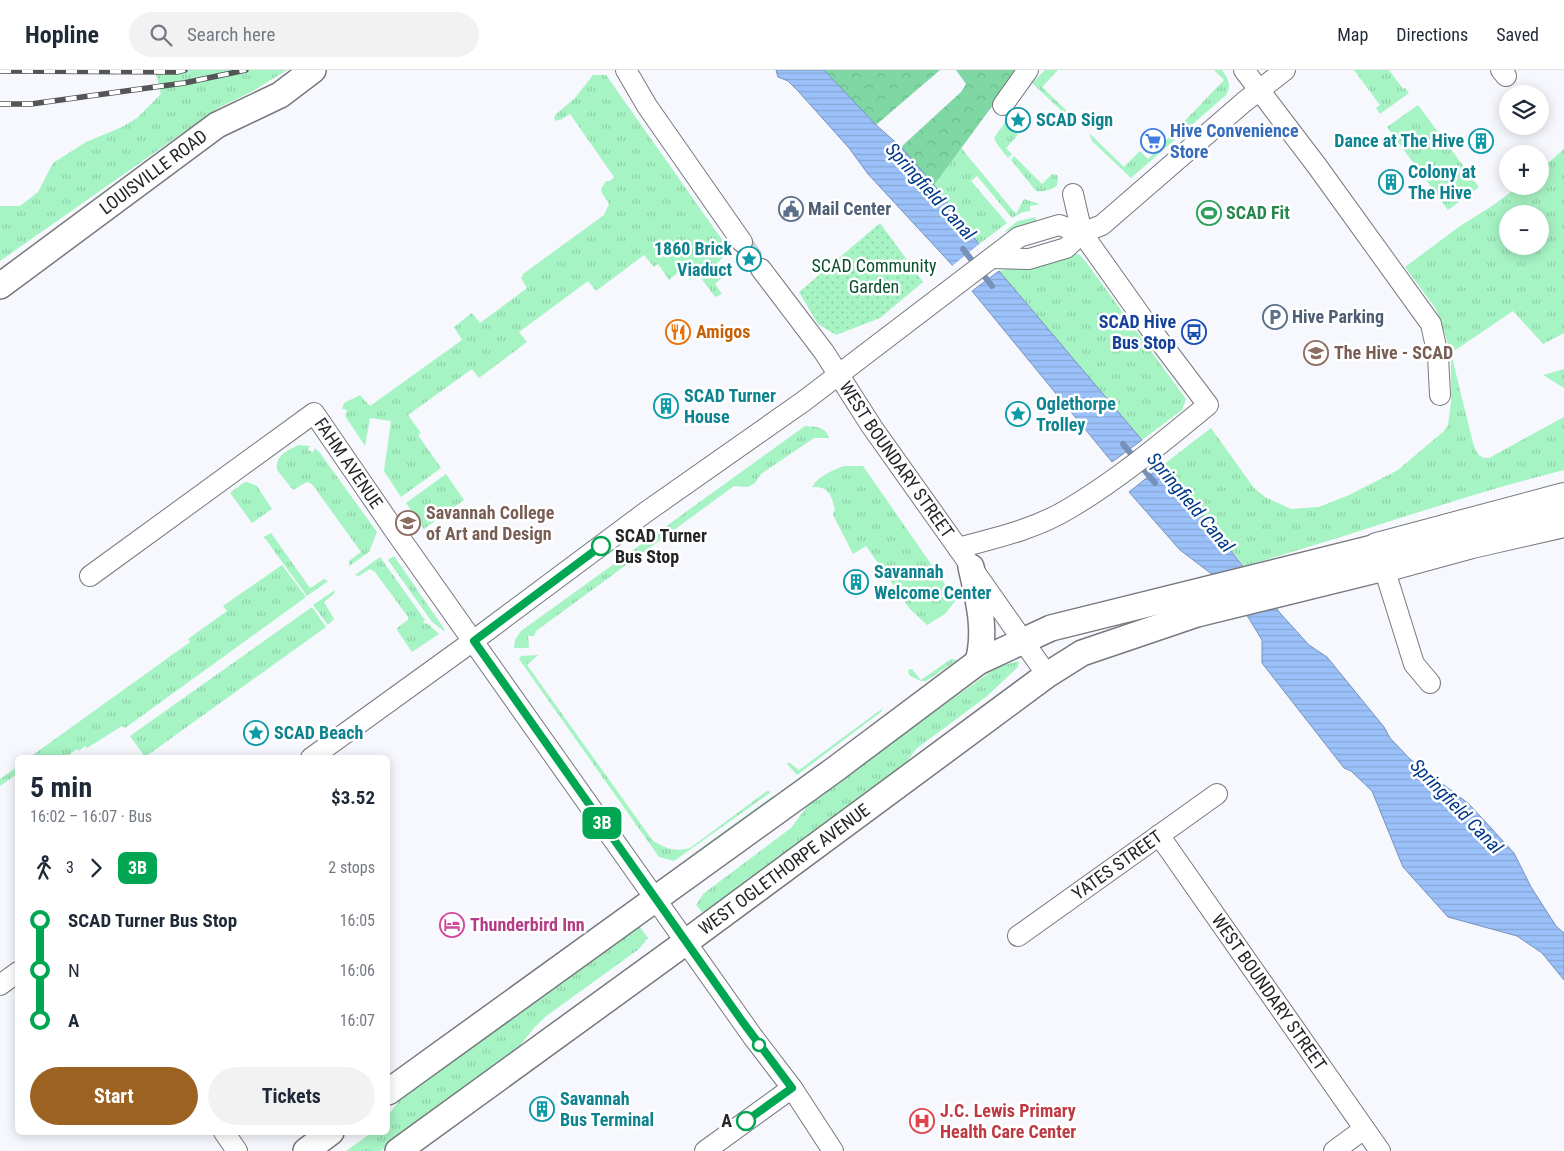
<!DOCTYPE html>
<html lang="en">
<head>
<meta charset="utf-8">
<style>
	:root { --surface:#fff; --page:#f2f2f3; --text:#1f2937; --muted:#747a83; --line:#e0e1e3; --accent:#9c6221 }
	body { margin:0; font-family:"Roboto Condensed",sans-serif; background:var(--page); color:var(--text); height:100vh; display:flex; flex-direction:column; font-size:19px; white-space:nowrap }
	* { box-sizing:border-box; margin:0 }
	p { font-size:16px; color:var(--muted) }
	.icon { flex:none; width:28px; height:28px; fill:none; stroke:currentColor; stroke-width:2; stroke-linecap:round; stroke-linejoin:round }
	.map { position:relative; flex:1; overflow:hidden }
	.side { position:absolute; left:15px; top:685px; width:375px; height:380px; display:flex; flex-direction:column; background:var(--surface); border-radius:8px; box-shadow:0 2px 12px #0003 }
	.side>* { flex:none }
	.badge { padding:0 10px; border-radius:8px; font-size:18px; line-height:32px }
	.controls { position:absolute; left:1499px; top:15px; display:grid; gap:10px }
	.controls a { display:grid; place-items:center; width:50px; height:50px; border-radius:50%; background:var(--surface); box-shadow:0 2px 12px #0003; font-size:25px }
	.map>.badge { position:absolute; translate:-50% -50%; box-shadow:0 0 0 2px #fff }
	.legs { display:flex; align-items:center; gap:8px; height:55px; padding:0 15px; font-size:16px }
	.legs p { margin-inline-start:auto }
	.head { display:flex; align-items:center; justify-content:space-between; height:85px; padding:0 15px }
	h1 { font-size:28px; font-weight:700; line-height:38px }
	.cta { display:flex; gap:10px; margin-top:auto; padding:10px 15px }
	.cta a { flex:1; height:58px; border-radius:30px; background:var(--accent); color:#fff; font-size:20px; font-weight:700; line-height:58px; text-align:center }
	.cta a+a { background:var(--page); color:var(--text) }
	ul { padding:0 15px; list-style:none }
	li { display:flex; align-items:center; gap:18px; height:50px; font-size:19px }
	li i { display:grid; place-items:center; width:8px; height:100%; margin:0 6px; background:currentColor }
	li i::after { content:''; width:12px; height:12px; margin:-6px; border:4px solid; border-radius:50%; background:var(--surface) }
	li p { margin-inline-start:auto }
	li:first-child i { background:linear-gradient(#0000 50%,currentColor 0) }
	li:last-child i { background:linear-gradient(currentColor 50%,#0000 0) }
	header { display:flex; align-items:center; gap:30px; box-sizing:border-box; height:70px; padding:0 25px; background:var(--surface); border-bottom:1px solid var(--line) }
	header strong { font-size:24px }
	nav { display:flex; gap:28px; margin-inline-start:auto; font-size:18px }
	.search { width:350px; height:45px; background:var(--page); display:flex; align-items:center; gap:12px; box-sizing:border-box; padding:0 18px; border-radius:28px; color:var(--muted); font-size:19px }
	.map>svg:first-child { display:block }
	.grass { fill:url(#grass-tufts); fill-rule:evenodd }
	.forest { fill:url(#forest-crowns) }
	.garden { fill:url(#garden-dots) }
	.water { fill:url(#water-rules); stroke:#7792ba }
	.pier { fill:#f6f8fd }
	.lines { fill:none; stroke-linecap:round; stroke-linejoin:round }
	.stream { stroke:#7792ba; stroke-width:6 }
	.minor-tunnel { stroke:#ccced2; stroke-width:20; stroke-dasharray:20 10; stroke-linecap:butt }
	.minor-casing { stroke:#77797e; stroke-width:22 }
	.major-casing { stroke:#77797e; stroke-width:28 }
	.highway-casing { stroke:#77797e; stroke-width:30 }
	.minor { stroke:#fff; stroke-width:20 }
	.major { stroke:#fff; stroke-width:25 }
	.highway { stroke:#fff; stroke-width:28 }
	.rail-casing { stroke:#545557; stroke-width:5.5 }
	.rail { stroke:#fff; stroke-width:4; stroke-dasharray:11; stroke-linecap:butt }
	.line-1-casing { stroke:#fff; stroke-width:11 }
	.line-1 { stroke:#00a651; stroke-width:8 }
	.stop-1-dot { fill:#fff; stroke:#00a651; stroke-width:2.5 }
	.labels { text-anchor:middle; stroke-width:5; stroke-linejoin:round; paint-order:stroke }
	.culture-label { font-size:18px; font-weight:bold; fill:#0d838f; stroke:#fff; text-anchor:start }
	.shop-label { font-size:18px; font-weight:bold; fill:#366cbe; stroke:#fff; text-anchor:start }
	.street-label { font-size:18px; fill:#242526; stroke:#fff }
	.service-label { font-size:18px; font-weight:bold; fill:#4e5e75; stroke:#fff; text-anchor:start }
	.leisure-label { font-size:18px; font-weight:bold; fill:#27864d; stroke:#fff; text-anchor:start }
	.park-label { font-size:18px; fill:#0a5131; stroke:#fff }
	.transit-label { font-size:18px; font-weight:bold; fill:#164399; stroke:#fff; text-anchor:end }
	.food-label { font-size:18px; font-weight:bold; fill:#c56008; stroke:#fff; text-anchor:start }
	.education-label { font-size:18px; font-weight:bold; fill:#785e54; stroke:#fff; text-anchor:start }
	.stop-label { font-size:18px; font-weight:bold; fill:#242526; stroke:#fff; text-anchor:start }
	.hotel-label { font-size:18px; font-weight:bold; fill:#b23c85; stroke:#fff; text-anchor:start }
	.health-label { font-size:18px; font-weight:bold; fill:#be3a42; stroke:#fff; text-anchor:start }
	.water-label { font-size:19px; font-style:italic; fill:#003989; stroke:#fff }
</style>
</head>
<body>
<header>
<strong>Hopline</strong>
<div class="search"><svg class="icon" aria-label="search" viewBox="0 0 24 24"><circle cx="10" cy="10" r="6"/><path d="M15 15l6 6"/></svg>Search here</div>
<nav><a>Map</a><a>Directions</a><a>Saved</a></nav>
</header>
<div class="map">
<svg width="1564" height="1081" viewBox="0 0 1564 1081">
	<defs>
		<pattern id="grass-tufts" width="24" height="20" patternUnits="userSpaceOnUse" patternTransform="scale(1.25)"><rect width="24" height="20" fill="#a6f3c4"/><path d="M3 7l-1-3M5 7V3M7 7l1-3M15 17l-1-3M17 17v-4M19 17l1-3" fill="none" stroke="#8fd0a8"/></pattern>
		<pattern id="forest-crowns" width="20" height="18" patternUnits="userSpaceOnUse" patternTransform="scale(1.25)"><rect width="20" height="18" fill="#7fd8a4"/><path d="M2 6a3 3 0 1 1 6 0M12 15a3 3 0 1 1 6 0" fill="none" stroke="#6eb98d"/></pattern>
		<pattern id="garden-dots" width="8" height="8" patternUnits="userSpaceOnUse" patternTransform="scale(1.25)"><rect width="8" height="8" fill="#a6f3c4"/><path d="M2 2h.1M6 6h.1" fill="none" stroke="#8fd0a8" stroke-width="1.8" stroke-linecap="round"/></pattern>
		<pattern id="water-rules" width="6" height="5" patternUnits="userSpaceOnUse" patternTransform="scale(1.25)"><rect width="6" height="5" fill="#9bc1fa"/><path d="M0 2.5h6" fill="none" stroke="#85a6d6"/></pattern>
	</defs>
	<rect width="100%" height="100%" fill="#f6f8fd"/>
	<g class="grass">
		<polygon points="155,0 287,0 251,22 218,38 0,191 0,136 20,136 38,122 53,93 86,72 122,57 137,48 161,24"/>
		<polygon points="1045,0 1058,0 1042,17 1068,42 1066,45 1032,13"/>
		<path d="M1214 0H1222C1228 9 1232 15 1226 25L1131 108 1092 71 1089 63 1124 97 1140 81 1148 89 1224 10Z"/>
		<polygon points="1354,0 1389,0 1403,19 1405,18 1409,23 1380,44 1376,38 1380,35"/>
		<path d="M593 5H606L730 181 717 193 726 204 715 214 722 224 715 227 698 204 690 210 684 202 680 201 669 210 658 194 654 197 644 185 596 221 588 211 519 262 527 272 479 308 472 299 408 345 421 363 418 365 441 398 401 427 384 401 391 351 370 348 365 376 345 346 347 340 342 339 344 333 360 325 370 336 462 270 454 257 472 243 480 253 527 218 521 208 523 204 604 145 609 134C607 129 601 124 601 119L606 111H610L614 107 570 44 562 49 556 51 554 48 555 45 575 28Z"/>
		<polygon points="1418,35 1479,117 1448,140 1387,57"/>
		<polygon points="1006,51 1018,65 1006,78 1012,84 1008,88 997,74 994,68"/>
		<polygon points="961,78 1016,144 1024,129 1040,134 1030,136 1030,141 1023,142 1012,148 977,106 971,111 1007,153 979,174 934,115"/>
		<path d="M1564 79V263L1543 274 1513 241 1451 283 1473 373C1476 382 1479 389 1489 388L1564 347V400C1456 427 1351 466 1244 496L1163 395 1211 358 1254 418 1265 427 1291 439 1319 437 1349 425 1398 400 1444 361 1448 355 1451 332V283L1436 239 1405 197 1460 156 1492 136 1519 116H1540V100ZM1508 144H1540V176H1508Z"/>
		<path d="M1014 86 1042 114 1052 104 1057 105 1058 108 1057 115C1053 120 1043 122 1036 121L1011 90Z"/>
		<polygon points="1036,147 1036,152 1004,162 1018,151"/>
		<polygon points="1073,183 1080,185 1086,192 1186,329 1182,340 1142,370 999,201"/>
		<polygon points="1564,299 1564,318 1543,305"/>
		<path d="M805 356C815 357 826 356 829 368H814L761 404 755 413 748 417 734 416 536 561 534 566H528L529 578H514L515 570 521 561Z"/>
		<path d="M299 375 310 376 308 380 313 382 315 378 320 383 377 462 369 482 349 496V491L361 482 312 414 307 412 293 420 277 400C275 385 288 380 299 375Z"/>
		<path d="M844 396H863L956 530 945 544 927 555 910 539 866 476 853 484 833 445 835 439C831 425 829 416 812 417 820 405 831 401 844 396Z"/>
		<polygon points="446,404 464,430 424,459 406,433"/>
		<polygon points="247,412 257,416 272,439 252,453 230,423 243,413"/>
		<polygon points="271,463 310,518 324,509 328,511 307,526 264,467"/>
		<polygon points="394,486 445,560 444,561 432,552 388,490"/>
		<polygon points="380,487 425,550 423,552 426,554 427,553 439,564 412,582 397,560 397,558 408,550 408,547 375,502 370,499 359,506 355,505"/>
		<polygon points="282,495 306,527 125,658 122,656 87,678 85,676 79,681 77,679 66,687 30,687 190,572 188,569 227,541 223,536"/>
		<polygon points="335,520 334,524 324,532 334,549 328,555 313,535"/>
		<polygon points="312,537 326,557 145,687 130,666"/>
		<path d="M538 585 527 595 653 771C668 779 674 782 690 778L767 721 771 722 674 791 659 787 519 589 521 586Z"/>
		<polygon points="951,589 957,590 926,611 921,611 910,606 908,602 909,599 912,599 921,610"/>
		<polygon points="1019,591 1018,597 986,627 916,679 894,709 718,838 702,842 696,835 703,824 791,758 811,731 997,597"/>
		<polygon points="883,638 881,642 797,705 787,694 788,693 790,693 799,700"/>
		<polygon points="17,697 17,704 0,716 0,709"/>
		<polygon points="773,726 773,729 679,794"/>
		<polygon points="640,857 648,868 639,879 545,947 534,958 513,984 380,1081 346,1081 371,1063 388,1062 388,1045 408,1020 625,864"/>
	</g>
	<g class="forest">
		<polygon points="824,0 940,0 876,55"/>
		<polygon points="956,0 1019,0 934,115 901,77 961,22 966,14"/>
	</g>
	<polygon class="garden" points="880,153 923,212 880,248 836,265 818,254 799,222"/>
	<g class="water">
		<polygon points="776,0 824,0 876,55 901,77 934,115 979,174 953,196 868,104 849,78 798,21 788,11 778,7"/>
		<polygon points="999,201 1142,370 1112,392 972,221"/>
		<polygon points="1163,395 1280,543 1309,575 1327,587 1384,657 1390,668 1410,689 1469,734 1514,783 1531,817 1556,856 1564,863 1564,910 1542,883 1517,866 1448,847 1403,797 1372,721 1351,701 1344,698 1262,593 1262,570 1248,547 1213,505 1180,480 1129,422"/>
	</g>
	<polygon class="pier" points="979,174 981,176 953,198 952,196"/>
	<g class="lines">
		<g class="stream">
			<polyline points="963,179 992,216"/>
			<polyline points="1123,374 1155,413"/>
		</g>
		<polyline class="minor-tunnel" points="742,172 761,199"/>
		<defs>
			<g id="minor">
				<polyline points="626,0 647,36 742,172"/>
				<polyline points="1244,0 1317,96 1431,254 1438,286 1440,325"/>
				<polyline points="1501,0 1506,6"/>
				<polyline points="1003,35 1028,0"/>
				<polyline points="992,188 1029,189 1066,178 1082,163 1102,155 1244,32 1285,0"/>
				<path id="s1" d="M761 199 824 282 872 357 958 478 1047 605"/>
				<path d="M958 478C996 468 1036 459 1070 438 1119 409 1164 371 1208 335L1146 253 1082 163 1073 124"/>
				<polyline points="1380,485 1414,594 1430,613"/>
				<path id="s2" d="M90 506 314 343 395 461 753 967 792 1018 833 1081"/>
				<polyline points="311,688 473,571 646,442 804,331 1019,167 1059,155 1082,163"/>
				<path id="s3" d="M1159 765 1380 1081"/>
				<path id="s4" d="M1018 866 1217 724"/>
				<polyline points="0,915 18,902"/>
				<polyline points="224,1062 237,1081"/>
				<polyline points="705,1081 792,1018"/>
				<polyline points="1334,1081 1364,1059"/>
			</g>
			<g id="major">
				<path id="s5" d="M0 216 217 55 280 25 313 0"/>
				<path d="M971 497C978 528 987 560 978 592"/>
				<polyline points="388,1022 834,700 978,592 1051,558 1377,477"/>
				<polyline points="306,1081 331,1062"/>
				<path id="s6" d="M398 1081 686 872 1047 605 1082 583 1197 544 1384 498"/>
			</g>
			<g id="highway">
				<polyline points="1377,477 1564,427"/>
				<polyline points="1384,498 1472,474 1564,453"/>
			</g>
		</defs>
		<use href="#minor" class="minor-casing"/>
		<use href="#major" class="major-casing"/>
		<use href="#highway" class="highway-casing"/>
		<use href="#minor" class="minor"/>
		<use href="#major" class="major"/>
		<use href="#highway" class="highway"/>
		<defs>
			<g id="rail">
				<polyline points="0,1 177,2 185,0"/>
				<polyline points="0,34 31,34 184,13 246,0"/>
			</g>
		</defs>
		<use href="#rail" class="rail-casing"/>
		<use href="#rail" class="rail"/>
	</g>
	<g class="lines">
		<defs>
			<polyline id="line-1" points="601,476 474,571 742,951 792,1018 746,1051"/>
		</defs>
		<use href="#line-1" class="line-1-casing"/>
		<use href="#line-1" class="line-1"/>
	</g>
	<defs>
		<symbol id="sight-ring" viewBox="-11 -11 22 22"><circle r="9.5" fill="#fff" stroke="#0f9aa8" stroke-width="1.5"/><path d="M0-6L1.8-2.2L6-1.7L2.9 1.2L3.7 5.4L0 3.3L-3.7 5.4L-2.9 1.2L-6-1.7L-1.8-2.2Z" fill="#0f9aa8"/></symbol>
		<symbol id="supermarket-ring" viewBox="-11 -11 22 22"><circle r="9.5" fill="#fff" stroke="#3f7fe0" stroke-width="1.5"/><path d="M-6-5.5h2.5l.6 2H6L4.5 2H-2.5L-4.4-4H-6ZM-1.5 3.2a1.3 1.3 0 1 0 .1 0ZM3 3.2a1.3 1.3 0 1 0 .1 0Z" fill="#3f7fe0"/></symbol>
		<symbol id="building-ring" viewBox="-11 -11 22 22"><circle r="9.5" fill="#fff" stroke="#0f9aa8" stroke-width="1.5"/><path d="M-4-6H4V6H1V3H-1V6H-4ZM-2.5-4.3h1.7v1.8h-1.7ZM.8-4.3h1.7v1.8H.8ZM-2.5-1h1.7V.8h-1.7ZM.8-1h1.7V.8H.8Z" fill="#0f9aa8"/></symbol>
		<symbol id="civic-ring" viewBox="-11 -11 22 22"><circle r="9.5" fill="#fff" stroke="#5c6f8a" stroke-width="1.5"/><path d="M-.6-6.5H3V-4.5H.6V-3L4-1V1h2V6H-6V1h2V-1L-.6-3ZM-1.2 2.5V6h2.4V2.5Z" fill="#5c6f8a"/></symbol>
		<symbol id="stadium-ring" viewBox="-11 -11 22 22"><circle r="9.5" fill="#fff" stroke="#2e9e5b" stroke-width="1.5"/><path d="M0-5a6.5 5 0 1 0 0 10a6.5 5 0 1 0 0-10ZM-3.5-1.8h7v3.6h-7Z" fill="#2e9e5b"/></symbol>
		<symbol id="parking-ring" viewBox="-11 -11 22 22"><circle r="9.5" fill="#fff" stroke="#5c6f8a" stroke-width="1.5"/><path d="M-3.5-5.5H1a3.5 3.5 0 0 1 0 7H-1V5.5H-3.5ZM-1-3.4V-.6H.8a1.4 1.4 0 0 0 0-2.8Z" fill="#5c6f8a"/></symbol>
		<symbol id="restaurant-ring" viewBox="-11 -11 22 22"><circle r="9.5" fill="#fff" stroke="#e8710a" stroke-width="1.5"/><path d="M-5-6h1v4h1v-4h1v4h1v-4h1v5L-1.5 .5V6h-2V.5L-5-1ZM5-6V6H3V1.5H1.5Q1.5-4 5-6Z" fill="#e8710a"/></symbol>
		<symbol id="bus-ring" viewBox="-11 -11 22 22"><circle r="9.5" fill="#fff" stroke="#1a4fb4" stroke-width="1.5"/><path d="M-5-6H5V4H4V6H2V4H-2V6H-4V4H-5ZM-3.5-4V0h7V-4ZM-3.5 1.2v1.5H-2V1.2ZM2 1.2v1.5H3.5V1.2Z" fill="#1a4fb4"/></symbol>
		<symbol id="university-ring" viewBox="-11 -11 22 22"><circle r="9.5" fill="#fff" stroke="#8d6e63" stroke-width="1.5"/><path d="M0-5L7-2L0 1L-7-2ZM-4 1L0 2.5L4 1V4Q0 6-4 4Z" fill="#8d6e63"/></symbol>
		<symbol id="hotel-ring" viewBox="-11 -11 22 22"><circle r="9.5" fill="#fff" stroke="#d1479c" stroke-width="1.5"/><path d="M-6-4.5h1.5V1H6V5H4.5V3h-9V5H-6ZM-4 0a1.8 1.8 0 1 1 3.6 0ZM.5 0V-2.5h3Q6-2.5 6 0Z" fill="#d1479c"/></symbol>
		<symbol id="hospital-ring" viewBox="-11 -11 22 22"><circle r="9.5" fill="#fff" stroke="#e0444e" stroke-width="1.5"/><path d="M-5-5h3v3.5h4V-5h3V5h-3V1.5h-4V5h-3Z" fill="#e0444e"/></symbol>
	</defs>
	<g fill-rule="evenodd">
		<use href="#sight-ring" x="1004" y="36" width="28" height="28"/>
		<use href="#supermarket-ring" x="1139" y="57" width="28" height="28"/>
		<use href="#building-ring" x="1467" y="57" width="28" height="28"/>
		<use href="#building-ring" x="1377" y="98" width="28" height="28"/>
		<use href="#civic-ring" x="777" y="125" width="28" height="28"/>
		<use href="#stadium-ring" x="1195" y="129" width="28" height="28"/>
		<use href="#sight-ring" x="735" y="175" width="28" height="28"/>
		<use href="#parking-ring" x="1261" y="233" width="28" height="28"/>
		<use href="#restaurant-ring" x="664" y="248" width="28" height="28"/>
		<use href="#bus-ring" x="1180" y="248" width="28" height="28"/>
		<use href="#university-ring" x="1302" y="269" width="28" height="28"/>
		<use href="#building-ring" x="652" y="322" width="28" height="28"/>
		<use href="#sight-ring" x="1004" y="330" width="28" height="28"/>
		<use href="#university-ring" x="394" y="439" width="28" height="28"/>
		<use href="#building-ring" x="842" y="498" width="28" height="28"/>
		<use href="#sight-ring" x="242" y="649" width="28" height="28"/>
		<use href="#hotel-ring" x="438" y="841" width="28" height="28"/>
		<use href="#building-ring" x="528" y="1025" width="28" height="28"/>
		<use href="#hospital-ring" x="908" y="1037" width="28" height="28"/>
	</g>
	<g class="stop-1-dot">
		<circle cx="601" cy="476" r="9"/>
		<circle cx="759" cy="975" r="6"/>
		<circle cx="746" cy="1051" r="9"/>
	</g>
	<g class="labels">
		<g class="culture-label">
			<text x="1036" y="56">SCAD Sign</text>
			<text x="1464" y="77" text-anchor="end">Dance at The Hive</text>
			<text x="1408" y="108">Colony at<tspan x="1408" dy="21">The Hive</tspan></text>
			<text x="732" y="185" text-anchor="end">1860 Brick<tspan x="732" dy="21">Viaduct</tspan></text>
			<text x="684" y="332">SCAD Turner<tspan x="684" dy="21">House</tspan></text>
			<text x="1036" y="340">Oglethorpe<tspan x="1036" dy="21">Trolley</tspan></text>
			<text x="874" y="508">Savannah<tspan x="874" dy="21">Welcome Center</tspan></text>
			<text x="274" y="669">SCAD Beach</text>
			<text x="560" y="1035">Savannah<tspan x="560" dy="21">Bus Terminal</tspan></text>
		</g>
		<g class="shop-label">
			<text x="1170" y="67">Hive Convenience<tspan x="1170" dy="21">Store</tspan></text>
		</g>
		<g class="street-label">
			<text dy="6" stroke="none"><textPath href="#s5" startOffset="191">LOUISVILLE ROAD</textPath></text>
			<text dy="6" stroke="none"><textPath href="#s1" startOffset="234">WEST BOUNDARY STREET</textPath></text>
			<text dy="6" stroke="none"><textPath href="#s2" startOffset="338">FAHM AVENUE</textPath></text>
			<text dy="6" stroke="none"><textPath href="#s4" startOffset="122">YATES STREET</textPath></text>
			<text dy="6" stroke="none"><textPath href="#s6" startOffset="478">WEST OGLETHORPE AVENUE</textPath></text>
			<text dy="6" stroke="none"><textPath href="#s3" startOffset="192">WEST BOUNDARY STREET</textPath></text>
		</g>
		<g class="service-label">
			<text x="808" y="145">Mail Center</text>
			<text x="1292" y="253">Hive Parking</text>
		</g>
		<g class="leisure-label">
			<text x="1226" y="149">SCAD Fit</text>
		</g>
		<g class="park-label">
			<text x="874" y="202">SCAD Community<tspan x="874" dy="21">Garden</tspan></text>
		</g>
		<g class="transit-label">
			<text x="1176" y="258">SCAD Hive<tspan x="1176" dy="21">Bus Stop</tspan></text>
		</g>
		<g class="food-label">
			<text x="696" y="268">Amigos</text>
		</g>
		<g class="education-label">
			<text x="1334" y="289">The Hive - SCAD</text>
			<text x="426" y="449">Savannah College<tspan x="426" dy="21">of Art and Design</tspan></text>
		</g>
		<g class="stop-label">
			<text x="615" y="472">SCAD Turner<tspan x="615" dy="21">Bus Stop</tspan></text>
			<text x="732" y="1057" text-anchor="end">A</text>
		</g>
		<g class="hotel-label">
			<text x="470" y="861">Thunderbird Inn</text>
		</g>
		<g class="health-label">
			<text x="940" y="1047">J.C. Lewis Primary<tspan x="940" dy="21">Health Care Center</tspan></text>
		</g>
		<g class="water-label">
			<text transform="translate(931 121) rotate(48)" y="7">Springfield Canal</text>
			<text transform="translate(1191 432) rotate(50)" y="7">Springfield Canal</text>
			<text transform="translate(1457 736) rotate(46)" y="7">Springfield Canal</text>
		</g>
	</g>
</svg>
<div class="controls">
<a><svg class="icon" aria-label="layers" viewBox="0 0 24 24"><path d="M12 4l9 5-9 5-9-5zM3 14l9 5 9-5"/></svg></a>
<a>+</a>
<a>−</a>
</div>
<b class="badge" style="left:602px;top:753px;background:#00a651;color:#fff">3B</b>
<section class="side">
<div class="head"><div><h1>5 min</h1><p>16:02 – 16:07 · Bus</p></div><b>$3.52</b></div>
<div class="legs"><svg class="icon" aria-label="walk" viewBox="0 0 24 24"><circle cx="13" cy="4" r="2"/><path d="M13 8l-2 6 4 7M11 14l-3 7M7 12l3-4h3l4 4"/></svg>3<svg class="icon" aria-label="forward" viewBox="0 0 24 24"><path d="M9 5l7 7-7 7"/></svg><b class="badge" style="background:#00a651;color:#fff">3B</b><p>2 stops</p></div>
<ul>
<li><i style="color:#00a651"></i><b>SCAD Turner Bus Stop</b><p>16:05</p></li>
<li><i style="color:#00a651"></i><span>N</span><p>16:06</p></li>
<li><i style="color:#00a651"></i><b>A</b><p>16:07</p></li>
</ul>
<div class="cta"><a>Start</a><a>Tickets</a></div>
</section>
</div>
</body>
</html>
